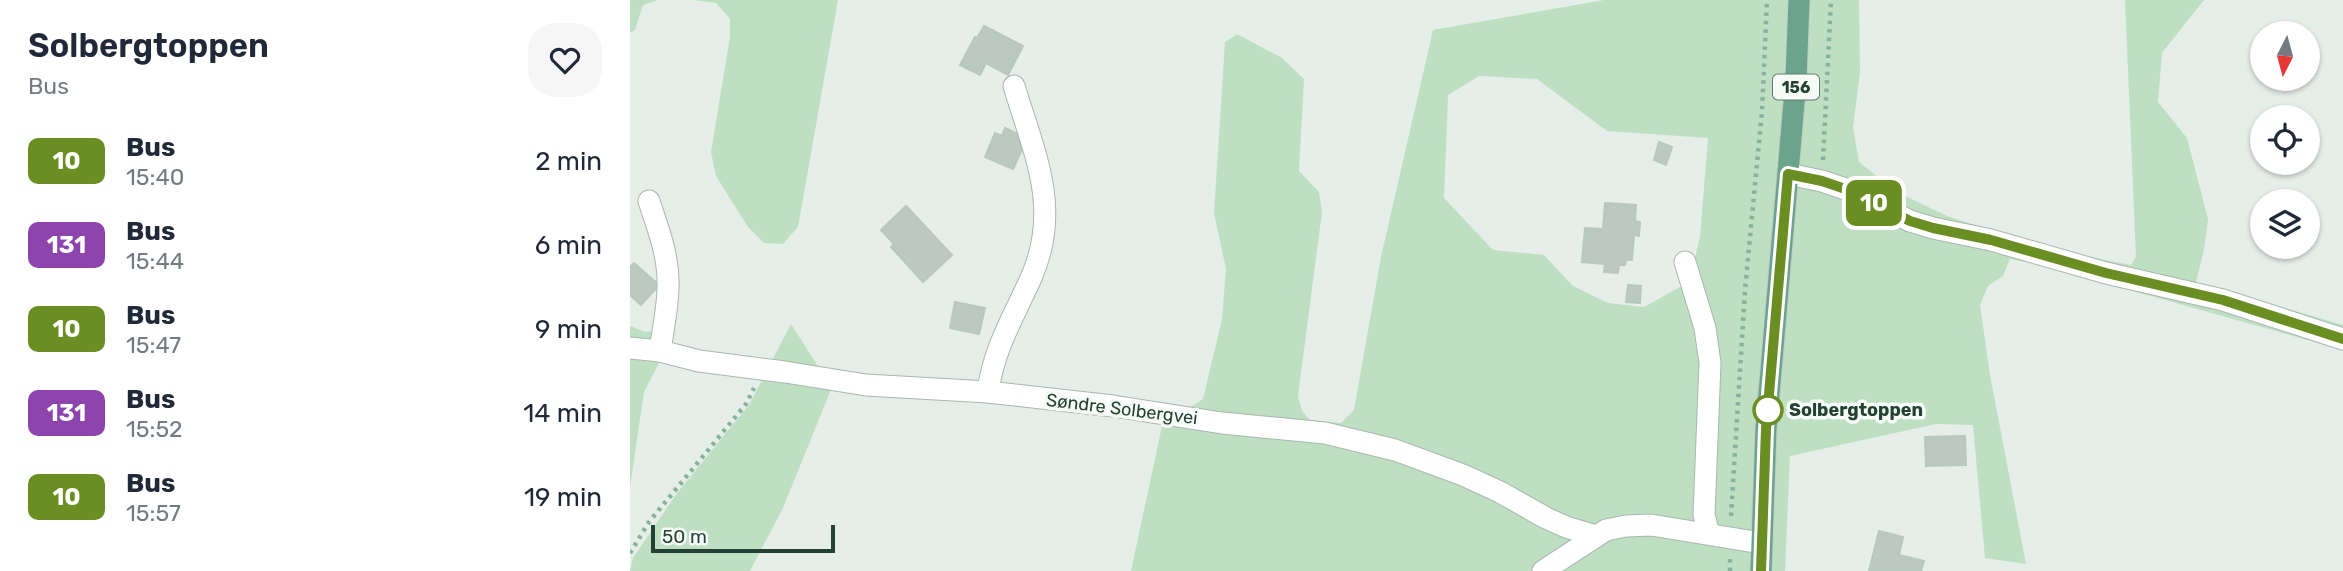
<!DOCTYPE html>
<html lang="en">
<head>
<meta charset="utf-8">
<style>
	:root { --surface:#fff; --page:#f6f6f7; --text:#1f2937; --muted:#747a83 }
	body { margin:0; font-family:Rubik,sans-serif; background:var(--page); color:var(--text); height:100vh; display:flex; flex-direction:column; font-size:26px; white-space:nowrap }
	* { box-sizing:border-box; margin:0 }
	p { font-size:23px; color:var(--muted) }
	.icon { flex:none; width:38px; height:38px; fill:none; stroke:currentColor; stroke-width:2; stroke-linecap:round; stroke-linejoin:round }
	.map { position:relative; flex:1; overflow:hidden }
	.side { display:flex; flex-direction:column; background:var(--surface); width:630px }
	.side>* { flex:none }
	.badge { padding:0 14px; border-radius:10px; font-size:24px; line-height:46px }
	.needle { width:46px; rotate:186deg }
	.tools { position:absolute; left:1620px; top:21px; display:grid; gap:14px }
	.tools a { display:grid; place-items:center; width:70px; height:70px; border-radius:50%; background:var(--surface); box-shadow:0 2px 5px #0004; font-size:35px }
	.scale { position:absolute; left:21px; bottom:18px; width:184px; box-sizing:border-box; padding-left:7px; border:4px solid #244135; border-top:0; font-size:19px; line-height:24px; white-space:nowrap; color:#244135; -webkit-text-stroke:5px #f6fbf8; paint-order:stroke }
	.map>.badge { position:absolute; translate:-50% -50%; box-shadow:0 0 0 4px #fff }
	.round { display:grid; place-items:center; flex:none; width:74px; height:74px; border-radius:28px; background:var(--page) }
	.head { display:flex; align-items:center; justify-content:space-between; height:119px; padding:0 28px }
	h1 { font-size:33px; font-weight:600; line-height:52px }
	ul { padding:0; list-style:none }
	li { display:flex; align-items:center; gap:21px; height:84px; padding:0 28px }
	li div { flex:1 }
	li b { display:block; font-size:26px }
	li em { font-style:normal }
	li .badge { min-width:77px; font-weight:700; text-align:center }
	main { display:flex; flex:1; min-height:0 }
	.map>svg:first-child { display:block }
	.green { fill:#bfdfc3; fill-rule:evenodd }
	.building { fill:#bbc9c2; stroke:#b8c8bf; stroke-width:2 }
	.lines { fill:none; stroke-linecap:round; stroke-linejoin:round }
	.minor-casing { stroke:#a8b7af; stroke-width:23 }
	.major-casing { stroke:#c2cac6; stroke-width:23 }
	.path { stroke:#86b29e; stroke-width:4.5; stroke-dasharray:3.5 5; stroke-linecap:butt }
	.minor { stroke:#fff; stroke-width:21 }
	.major { stroke:#6aa48d; stroke-width:21 }
	.line-casing { stroke:#fff; stroke-width:16 }
	.line { stroke:#6b8e23; stroke-width:10 }
	.stop-dot { fill:#fff; stroke:#6b8e23; stroke-width:3.5 }
	.labels { text-anchor:middle; stroke-width:7; stroke-linejoin:round; paint-order:stroke }
	.shield { fill:#f6fbf8; stroke:#637970; stroke-width:2 }
	.shield-label { font-size:16px; font-weight:bold; fill:#244135 }
	.street-label { font-size:18px; fill:#244135; stroke:#f6fbf8 }
	.stop-label { font-size:18px; font-weight:bold; fill:#244135; stroke:#f6fbf8; text-anchor:start }
</style>
</head>
<body>
<main>
<section class="side">
<div class="head"><div><h1>Solbergtoppen</h1><p>Bus</p></div><a class="round"><svg class="icon" aria-label="heart" viewBox="0 0 24 24"><path d="M12 20l-8-8c-3-5 5-10 8-4 3-6 11-1 8 4z"/></svg></a></div>
<ul>
<li><span class="badge" style="background:#6b8e23;color:#fff">10</span><div><b>Bus</b><p>15:40</p></div><em>2 min</em></li>
<li><span class="badge" style="background:#8e44ad;color:#fff">131</span><div><b>Bus</b><p>15:44</p></div><em>6 min</em></li>
<li><span class="badge" style="background:#6b8e23;color:#fff">10</span><div><b>Bus</b><p>15:47</p></div><em>9 min</em></li>
<li><span class="badge" style="background:#8e44ad;color:#fff">131</span><div><b>Bus</b><p>15:52</p></div><em>14 min</em></li>
<li><span class="badge" style="background:#6b8e23;color:#fff">10</span><div><b>Bus</b><p>15:57</p></div><em>19 min</em></li>
</ul>
</section>
<div class="map">
<svg width="1713" height="571" viewBox="0 0 1713 571">
	<rect width="100%" height="100%" fill="#e6eee9"/>
	<g class="green">
		<polygon points="0,0 28,0 13,5 5,30 0,33"/>
		<polygon points="64,0 208,0 168,227 153,244 134,243 118,227 86,176 81,152 100,37 100,19 86,3"/>
		<path d="M974 0H1229L1230 72 1223 127 1229 162 1267 192 1317 216 1420 249 1501 265 1506 257 1495 0H1574L1532 53 1528 102 1557 138 1578 219 1574 250 1566 282 1713 325V350L1407 264 1380 259 1373 276 1358 286 1350 305 1360 375 1396 564 1355 558 1343 425 1306 424 1160 456 1155 571H501L532 426 573 399 592 319 596 269 584 213 595 42 607 34 652 58 674 79 669 171 689 192 692 212 668 396 672 411 680 420 711 423 724 410 751 257 803 30ZM849 76 907 79 977 131 1078 138 1070 237 1059 282 1014 307 978 303 943 286 914 255 863 250 814 198 818 95Z"/>
		<polygon points="161,324 186,363 200,392 153,508 120,571 0,571 3,558 47,493 119,405"/>
		<polygon points="0,326 15,332 46,330 14,392 0,487"/>
	</g>
	<g class="building">
		<polygon points="354,26 393,46 378,75 356,63 350,75 330,65 345,37 347,38"/>
		<polygon points="375,128 394,137 391,144 394,145 383,169 355,157 365,133 372,136"/>
		<polygon points="1029,142 1042,147 1036,165 1024,160"/>
		<polygon points="975,203 1006,205 1005,221 1010,222 1009,236 1004,235 1002,260 996,260 995,265 989,265 988,273 974,272 975,264 952,262 955,228 973,229"/>
		<polygon points="276,206 322,255 293,282 261,247 264,244 251,230"/>
		<polygon points="4,263 29,285 11,305 0,295 0,267"/>
		<polygon points="998,285 1011,286 1010,303 996,302"/>
		<polygon points="325,302 355,308 349,334 320,328"/>
		<polygon points="1335,436 1336,465 1296,466 1295,437"/>
		<polygon points="1249,531 1273,537 1269,555 1294,561 1291,571 1239,571"/>
	</g>
	<g class="lines">
		<defs>
			<g id="minor">
				<polyline points="1158,174 1192,181 1224,192 1280,221 1303,228 1361,240 1476,273 1593,300 1713,339"/>
				<path d="M19 201C28 229 39 256 38 286 38 307 33 329 30 351"/>
				<polyline points="1055,262 1075,328 1080,363 1074,515 1079,534"/>
				<polyline points="0,348 30,351 69,361 155,372 236,385 358,392 483,406 592,423 695,433 765,450 833,475 870,492 916,518 936,527 966,536"/>
				<path d="M358 392C363 350 384 316 401 278 432 208 404 153 384 86"/>
				<polyline points="913,571 976,530 996,526 1021,525 1131,543"/>
			</g>
			<polyline id="major" points="1131,571 1136,429 1166,79 1169,0"/>
		</defs>
		<use href="#minor" class="minor-casing"/>
		<use href="#major" class="major-casing"/>
		<g class="path">
			<polyline points="1193,160 1201,0"/>
			<polyline points="1101,516 1115,290 1132,111 1137,0"/>
			<polyline points="0,553 19,522 116,404 124,388"/>
			<polyline points="1100,559 1100,571"/>
		</g>
		<use href="#minor" class="minor"/>
		<use href="#major" class="major"/>
	</g>
	<g class="lines">
		<defs>
			<polyline id="line" points="1131,571 1136,429 1158,174 1192,181 1224,192 1280,221 1303,228 1361,240 1476,273 1593,300 1713,339"/>
		</defs>
		<use href="#line" class="line-casing"/>
		<use href="#line" class="line"/>
	</g>
	<circle class="stop-dot" cx="1138" cy="410" r="14"/>
	<g class="labels">
		<rect class="shield" x="1143" y="74.5" width="46" height="25" rx="5"/>
		<g class="shield-label">
			<text x="1166" y="93">156</text>
		</g>
		<g class="street-label">
			<text transform="translate(492 409) rotate(7)" y="6">Søndre Solbergvei</text>
		</g>
		<g class="stop-label">
			<text x="1159" y="416">Solbergtoppen</text>
		</g>
	</g>
</svg>
<div class="tools">
<a><svg class="needle" viewBox="-14 -14 28 28"><path d="M0-13l5 13h-10z" fill="#e53935"/><path d="M0 13l5-13h-10z" fill="#747a83"/></svg></a>
<a><svg class="icon" aria-label="locate" viewBox="0 0 24 24"><circle cx="12" cy="12" r="6"/><path d="M12 2v4M12 18v4M2 12h4M18 12h4"/></svg></a>
<a><svg class="icon" aria-label="layers" viewBox="0 0 24 24"><path d="M12 4l9 5-9 5-9-5zM3 14l9 5 9-5"/></svg></a>
</div>
<div class="scale">50 m</div>
<b class="badge" style="left:1244px;top:203px;background:#6b8e23;color:#fff">10</b>
</div>
</main>
</body>
</html>
